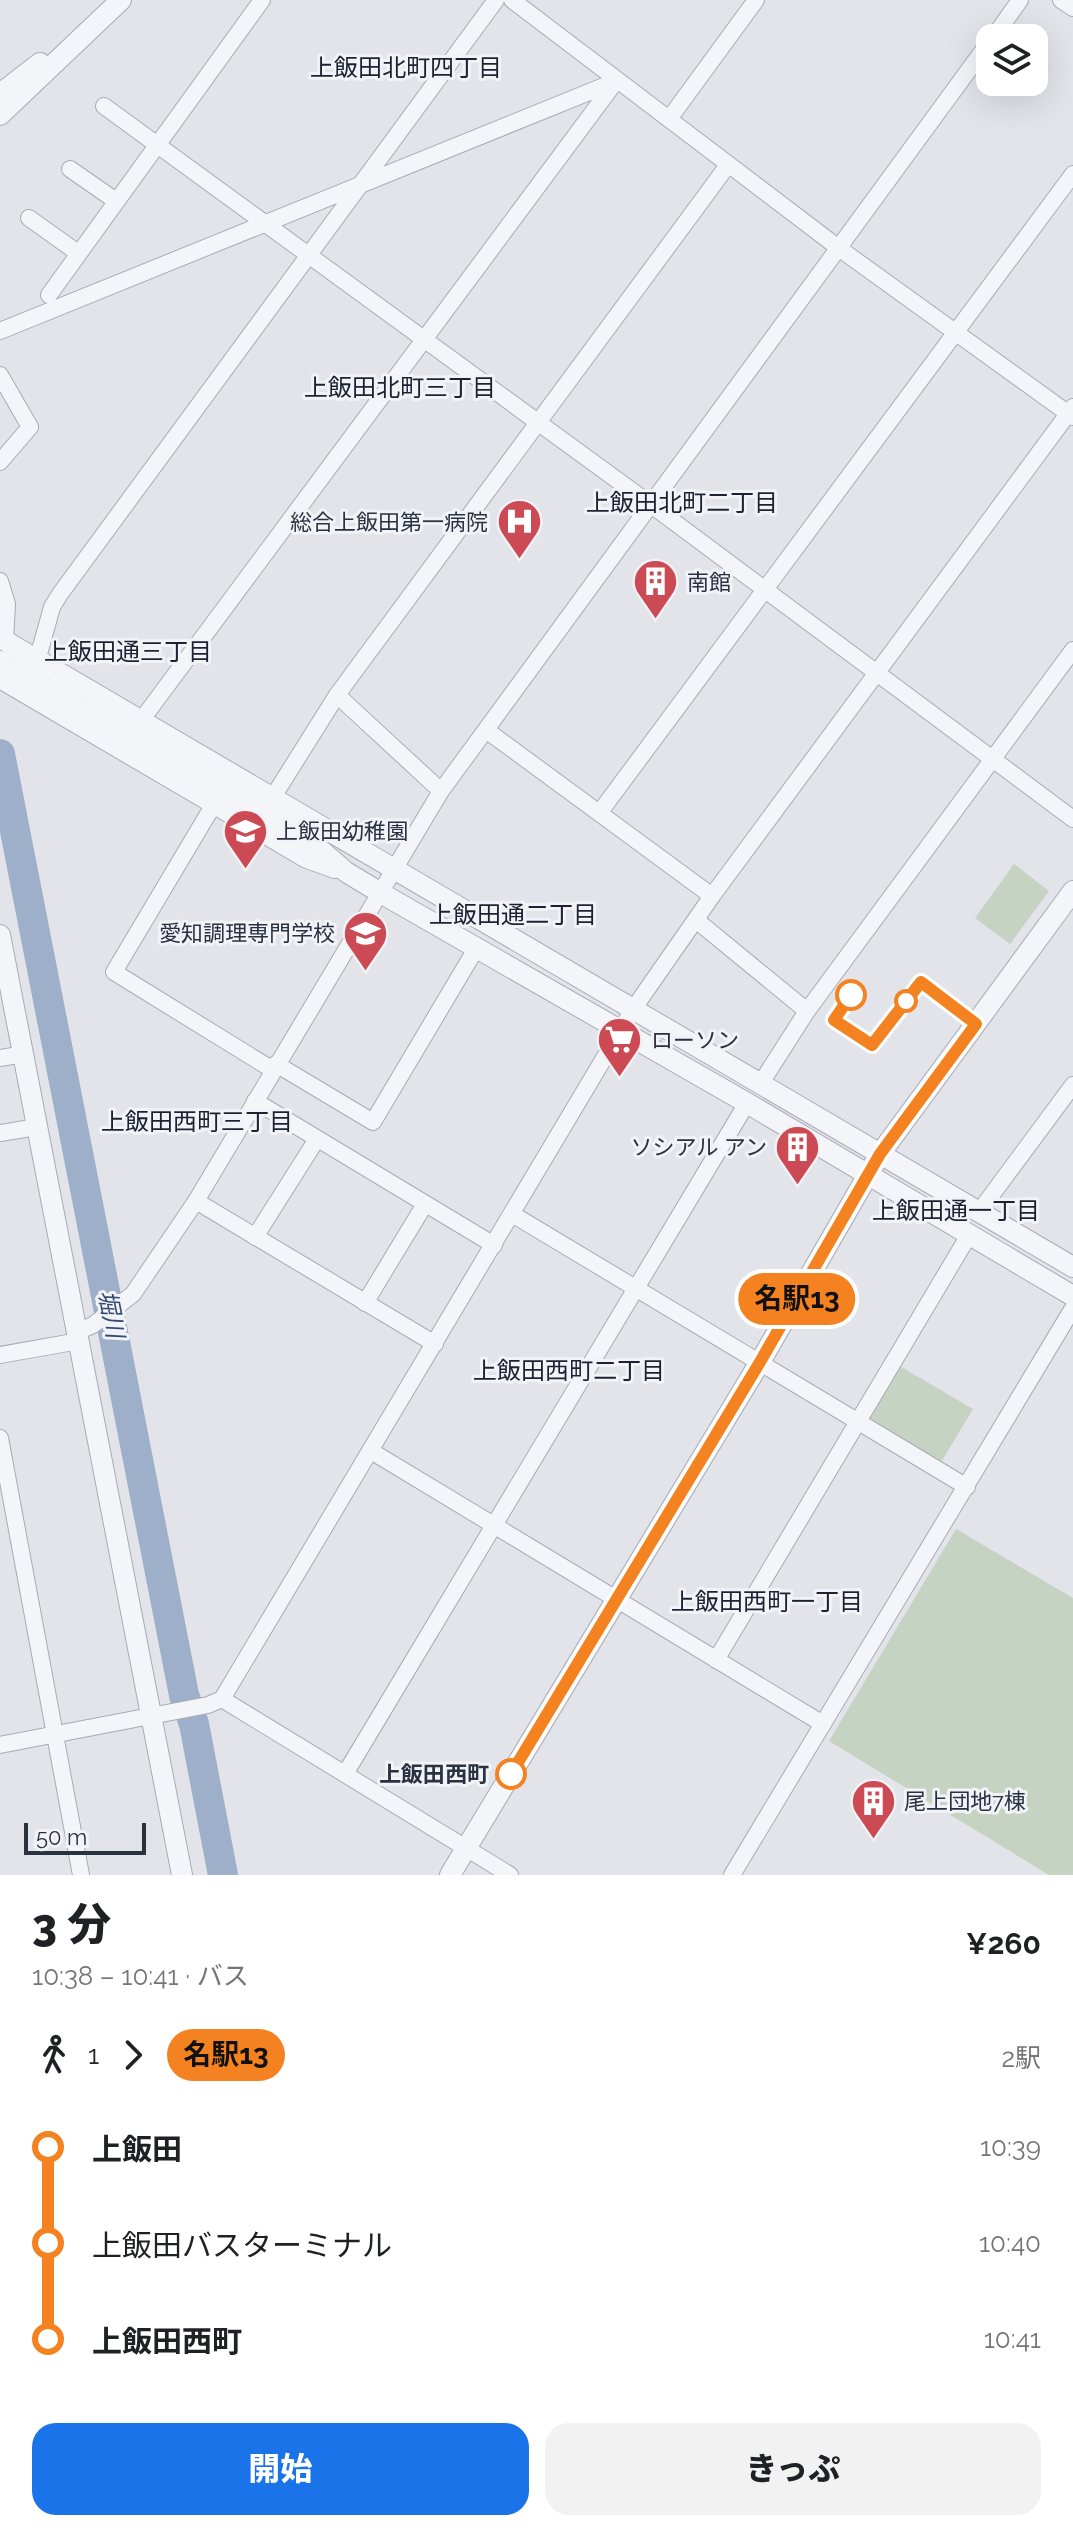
<!DOCTYPE html>
<html lang="ja">
<head>
<meta charset="utf-8">
<style>
	:root { --surface:#fff; --page:#f2f2f2; --text:#202124; --muted:#757577; --accent:#1a73e8 }
	body { margin:0; font-family:Raleway,"Noto Sans JP",sans-serif; background:var(--page); color:var(--text); height:100vh; display:flex; flex-direction:column; font-size:30px; white-space:nowrap }
	* { box-sizing:border-box; margin:0 }
	p { font-size:26px; color:var(--muted) }
	.icon { flex:none; width:44px; height:44px; fill:none; stroke:currentColor; stroke-width:2; stroke-linecap:round; stroke-linejoin:round }
	.map { position:relative; height:1875px; overflow:hidden }
	.details { display:flex; flex-direction:column; background:var(--surface); flex:1 }
	.details>* { flex:none }
	.badge { padding:0 16px; border-radius:26px; font-size:28px; line-height:52px }
	.tools { position:absolute; left:976px; top:24px; display:grid; gap:16px }
	.tools a { display:grid; place-items:center; width:72px; height:72px; border-radius:16px; background:var(--surface); box-shadow:0 8px 32px #0002; font-size:40px }
	.scale { position:absolute; left:24px; bottom:20px; width:122px; box-sizing:border-box; padding-left:8px; border:4px solid #2a3141; border-top:0; font-size:22px; line-height:28px; white-space:nowrap; color:#2a3141; -webkit-text-stroke:6px #f1f3f7; paint-order:stroke }
	.map>.badge { position:absolute; translate:-50% -50%; box-shadow:0 0 0 4px #fff }
	.legs { display:flex; align-items:center; gap:12px; height:88px; padding:0 32px; font-size:26px }
	.legs p { margin-inline-start:auto }
	.overview { display:flex; align-items:center; justify-content:space-between; height:136px; padding:0 32px }
	h1 { font-size:44px; font-weight:800; line-height:60px }
	.action { display:flex; gap:16px; margin-top:auto; padding:16px 32px }
	.action a { flex:1; height:92px; border-radius:24px; background:var(--accent); color:#fff; font-size:32px; font-weight:800; line-height:92px; text-align:center }
	.action a+a { background:var(--page); color:var(--text) }
	ul { padding:0 32px; list-style:none }
	li { display:flex; align-items:center; gap:28px; height:96px; font-size:30px }
	li i { display:grid; place-items:center; width:12px; height:100%; margin:0 10px; background:currentColor }
	li i::after { content:''; width:20px; height:20px; margin:-10px; border:6px solid; border-radius:50%; background:var(--surface) }
	li p { margin-inline-start:auto }
	li:first-child i { background:linear-gradient(#0000 50%,currentColor 0) }
	li:last-child i { background:linear-gradient(currentColor 50%,#0000 0) }
	.map>svg:first-child { display:block }
	.green { fill:#c6d3c3 }
	.lines { fill:none; stroke-linecap:round; stroke-linejoin:round }
	.river { stroke:#9eafc9; stroke-width:30 }
	.minor-casing { stroke:#a7abb4; stroke-width:18 }
	.tertiary-casing { stroke:#a7abb4; stroke-width:22 }
	.minor { stroke:#f4f5f8; stroke-width:16 }
	.tertiary { stroke:#f4f5f8; stroke-width:20 }
	.line-1-casing { stroke:#fff; stroke-width:18 }
	.line-1 { stroke:#f58220; stroke-width:12 }
	.stop-1-dot { fill:#fff; stroke:#f58220; stroke-width:4 }
	.labels { text-anchor:middle; stroke-width:6; stroke-linejoin:round; paint-order:stroke }
	.poi-label { font-size:22px; fill:#2a3141; stroke:#f1f3f7; text-anchor:start }
	.stop-label { font-size:22px; font-weight:bold; fill:#2a3141; stroke:#f1f3f7; text-anchor:end }
	.neighbourhood-label { font-size:24px; fill:#1c2232; stroke:#f1f3f7 }
	.water-label { font-size:24px; font-style:italic; fill:#354c74; stroke:#f1f3f7 }
</style>
</head>
<body>
<div class="map">
<svg width="1073" height="1875" viewBox="0 0 1073 1875">
	<rect width="100%" height="100%" fill="#e2e4ea"/>
	<g class="green">
		<polygon points="1014,864 1049,891 1010,944 975,918"/>
		<polygon points="898,1365 973,1409 940,1464 865,1420"/>
		<polygon points="956,1529 1073,1598 1073,1875 1049,1875 829,1741"/>
	</g>
	<g class="lines">
		<polyline class="river" points="0,754 184,1695 194,1724 223,1875"/>
		<defs>
			<g id="minor">
				<polyline points="512,0 840,249 1073,417"/>
				<polyline points="1061,0 1073,8"/>
				<polyline points="993,38 1020,0"/>
				<polyline points="104,106 650,504 1073,819"/>
				<polyline points="669,119 756,0"/>
				<polyline points="70,169 116,201"/>
				<polyline points="29,218 78,253"/>
				<polyline points="49,295 262,0"/>
				<polyline points="0,331 614,82"/>
				<polyline points="0,375 30,427 0,462"/>
				<polyline points="0,581 7,604 5,641"/>
				<polyline points="37,661 52,607 60,594 496,0"/>
				<polyline points="337,695 441,791"/>
				<polyline points="140,722 616,81"/>
				<polyline points="486,730 712,896"/>
				<polyline points="273,797 337,695 728,165"/>
				<polyline points="214,804 114,972 273,1070"/>
				<polyline points="600,812 1073,174"/>
				<polyline points="696,920 807,1011"/>
				<polyline points="0,1058 24,1054"/>
				<polyline points="276,1064 373,1122 477,947"/>
				<polyline points="761,1083 807,1011 1073,650"/>
				<polyline points="255,1101 494,1245"/>
				<polyline points="0,1133 37,1127"/>
				<polyline points="196,1201 435,1344"/>
				<polyline points="979,1212 1073,1085"/>
				<polyline points="512,1214 967,1487"/>
				<polyline points="255,1237 317,1139"/>
				<polyline points="365,1303 425,1204"/>
				<polyline points="77,1332 93,1325 133,1294 196,1201 441,791 990,41"/>
				<polyline points="0,1355 79,1341"/>
				<polyline points="0,1438 81,1875"/>
				<polyline points="371,1451 823,1724"/>
				<polyline points="716,1660 969,1235"/>
				<polyline points="222,1699 510,1875"/>
				<polyline points="0,1745 208,1705 222,1699 634,1008 712,896 1073,407"/>
				<polyline points="345,1774 747,1103"/>
				<polyline points="732,1875 1073,1308"/>
			</g>
			<g id="tertiary">
				<polyline points="0,94 40,63"/>
				<polyline points="0,115 121,0"/>
				<polyline points="0,638 1073,1267"/>
				<polyline points="0,661 315,845 346,872 379,892 747,1103 1073,1296"/>
				<polyline points="0,678 307,858 335,868"/>
				<polyline points="0,935 182,1875"/>
				<polyline points="450,1875 760,1362 880,1154 1073,891"/>
			</g>
		</defs>
		<use href="#minor" class="minor-casing"/>
		<use href="#tertiary" class="tertiary-casing"/>
		<use href="#minor" class="minor"/>
		<use href="#tertiary" class="tertiary"/>
	</g>
	<g class="lines">
		<defs>
			<polyline id="line-1" points="511,1774 760,1362 880,1154 976,1024 921,982 872,1045 834,1020 851,995"/>
		</defs>
		<use href="#line-1" class="line-1-casing"/>
		<use href="#line-1" class="line-1"/>
	</g>
	<defs>
		<symbol id="hospital-pin" viewBox="-11 -11 22 30"><path d="M0 17L-7.5 6A9.5 9.5 0 1 1 7.5 6Z" fill="#cb4a53" stroke="#f1f3f7"/><path d="M-5-5h3v3.5h4V-5h3V5h-3V1.5h-4V5h-3Z" fill="#fff"/></symbol>
		<symbol id="building-pin" viewBox="-11 -11 22 30"><path d="M0 17L-7.5 6A9.5 9.5 0 1 1 7.5 6Z" fill="#cb4a53" stroke="#f1f3f7"/><path d="M-4-6H4V6H1V3H-1V6H-4ZM-2.5-4.3h1.7v1.8h-1.7ZM.8-4.3h1.7v1.8H.8ZM-2.5-1h1.7V.8h-1.7ZM.8-1h1.7V.8H.8Z" fill="#fff"/></symbol>
		<symbol id="school-pin" viewBox="-11 -11 22 30"><path d="M0 17L-7.5 6A9.5 9.5 0 1 1 7.5 6Z" fill="#cb4a53" stroke="#f1f3f7"/><path d="M0-5L7-2L0 1L-7-2ZM-4 1L0 2.5L4 1V4Q0 6-4 4Z" fill="#fff"/></symbol>
		<symbol id="supermarket-pin" viewBox="-11 -11 22 30"><path d="M0 17L-7.5 6A9.5 9.5 0 1 1 7.5 6Z" fill="#cb4a53" stroke="#f1f3f7"/><path d="M-6-5.5h2.5l.6 2H6L4.5 2H-2.5L-4.4-4H-6ZM-1.5 3.2a1.3 1.3 0 1 0 .1 0ZM3 3.2a1.3 1.3 0 1 0 .1 0Z" fill="#fff"/></symbol>
	</defs>
	<g fill-rule="evenodd">
		<use href="#hospital-pin" x="494" y="496" width="51" height="69"/>
		<use href="#building-pin" x="630" y="556" width="51" height="69"/>
		<use href="#school-pin" x="220" y="806" width="51" height="69"/>
		<use href="#school-pin" x="340" y="908" width="51" height="69"/>
		<use href="#supermarket-pin" x="594" y="1014" width="51" height="69"/>
		<use href="#building-pin" x="772" y="1122" width="51" height="69"/>
		<use href="#building-pin" x="848" y="1776" width="51" height="69"/>
	</g>
	<g class="stop-1-dot">
		<circle cx="851" cy="995" r="14"/>
		<circle cx="906" cy="1001" r="10"/>
		<circle cx="511" cy="1774" r="14"/>
	</g>
	<g class="labels">
		<g class="poi-label">
			<text x="488" y="530" text-anchor="end">総合上飯田第一病院</text>
			<text x="687" y="590">南館</text>
			<text x="276" y="839">上飯田幼稚園</text>
			<text x="335" y="941" text-anchor="end">愛知調理専門学校</text>
			<text x="651" y="1048">ローソン</text>
			<text x="767" y="1155" text-anchor="end">ソシアル アン</text>
			<text x="904" y="1809">尾上団地7棟</text>
		</g>
		<g class="stop-label">
			<text x="489" y="1782">上飯田西町</text>
		</g>
		<g class="neighbourhood-label">
			<text x="406" y="76">上飯田北町四丁目</text>
			<text x="400" y="396">上飯田北町三丁目</text>
			<text x="682" y="511">上飯田北町二丁目</text>
			<text x="128" y="660">上飯田通三丁目</text>
			<text x="513" y="923">上飯田通二丁目</text>
			<text x="197" y="1130">上飯田西町三丁目</text>
			<text x="956" y="1219">上飯田通一丁目</text>
			<text x="569" y="1379">上飯田西町二丁目</text>
			<text x="767" y="1610">上飯田西町一丁目</text>
		</g>
		<g class="water-label">
			<text transform="translate(111 1314) rotate(79)" y="8">堀川</text>
		</g>
	</g>
</svg>
<div class="tools">
<a><svg class="icon" aria-label="layers" viewBox="0 0 24 24"><path d="M12 4l9 5-9 5-9-5zM3 14l9 5 9-5"/></svg></a>
</div>
<div class="scale">50 m</div>
<b class="badge" style="left:797px;top:1299px;background:#f58220;color:#111">名駅13</b>
</div>
<section class="details">
<div class="overview"><div><h1>3 分</h1><p>10:38 – 10:41 · バス</p></div><b>¥260</b></div>
<div class="legs"><svg class="icon" aria-label="walk" viewBox="0 0 24 24"><circle cx="13" cy="4" r="2"/><path d="M13 8l-2 6 4 7M11 14l-3 7M7 12l3-4h3l4 4"/></svg>1<svg class="icon" aria-label="forward" viewBox="0 0 24 24"><path d="M9 5l7 7-7 7"/></svg><b class="badge" style="background:#f58220;color:#111">名駅13</b><p>2駅</p></div>
<ul>
<li><i style="color:#f58220"></i><b>上飯田</b><p>10:39</p></li>
<li><i style="color:#f58220"></i><span>上飯田バスターミナル</span><p>10:40</p></li>
<li><i style="color:#f58220"></i><b>上飯田西町</b><p>10:41</p></li>
</ul>
<div class="action"><a>開始</a><a>きっぷ</a></div>
</section>
</body>
</html>
